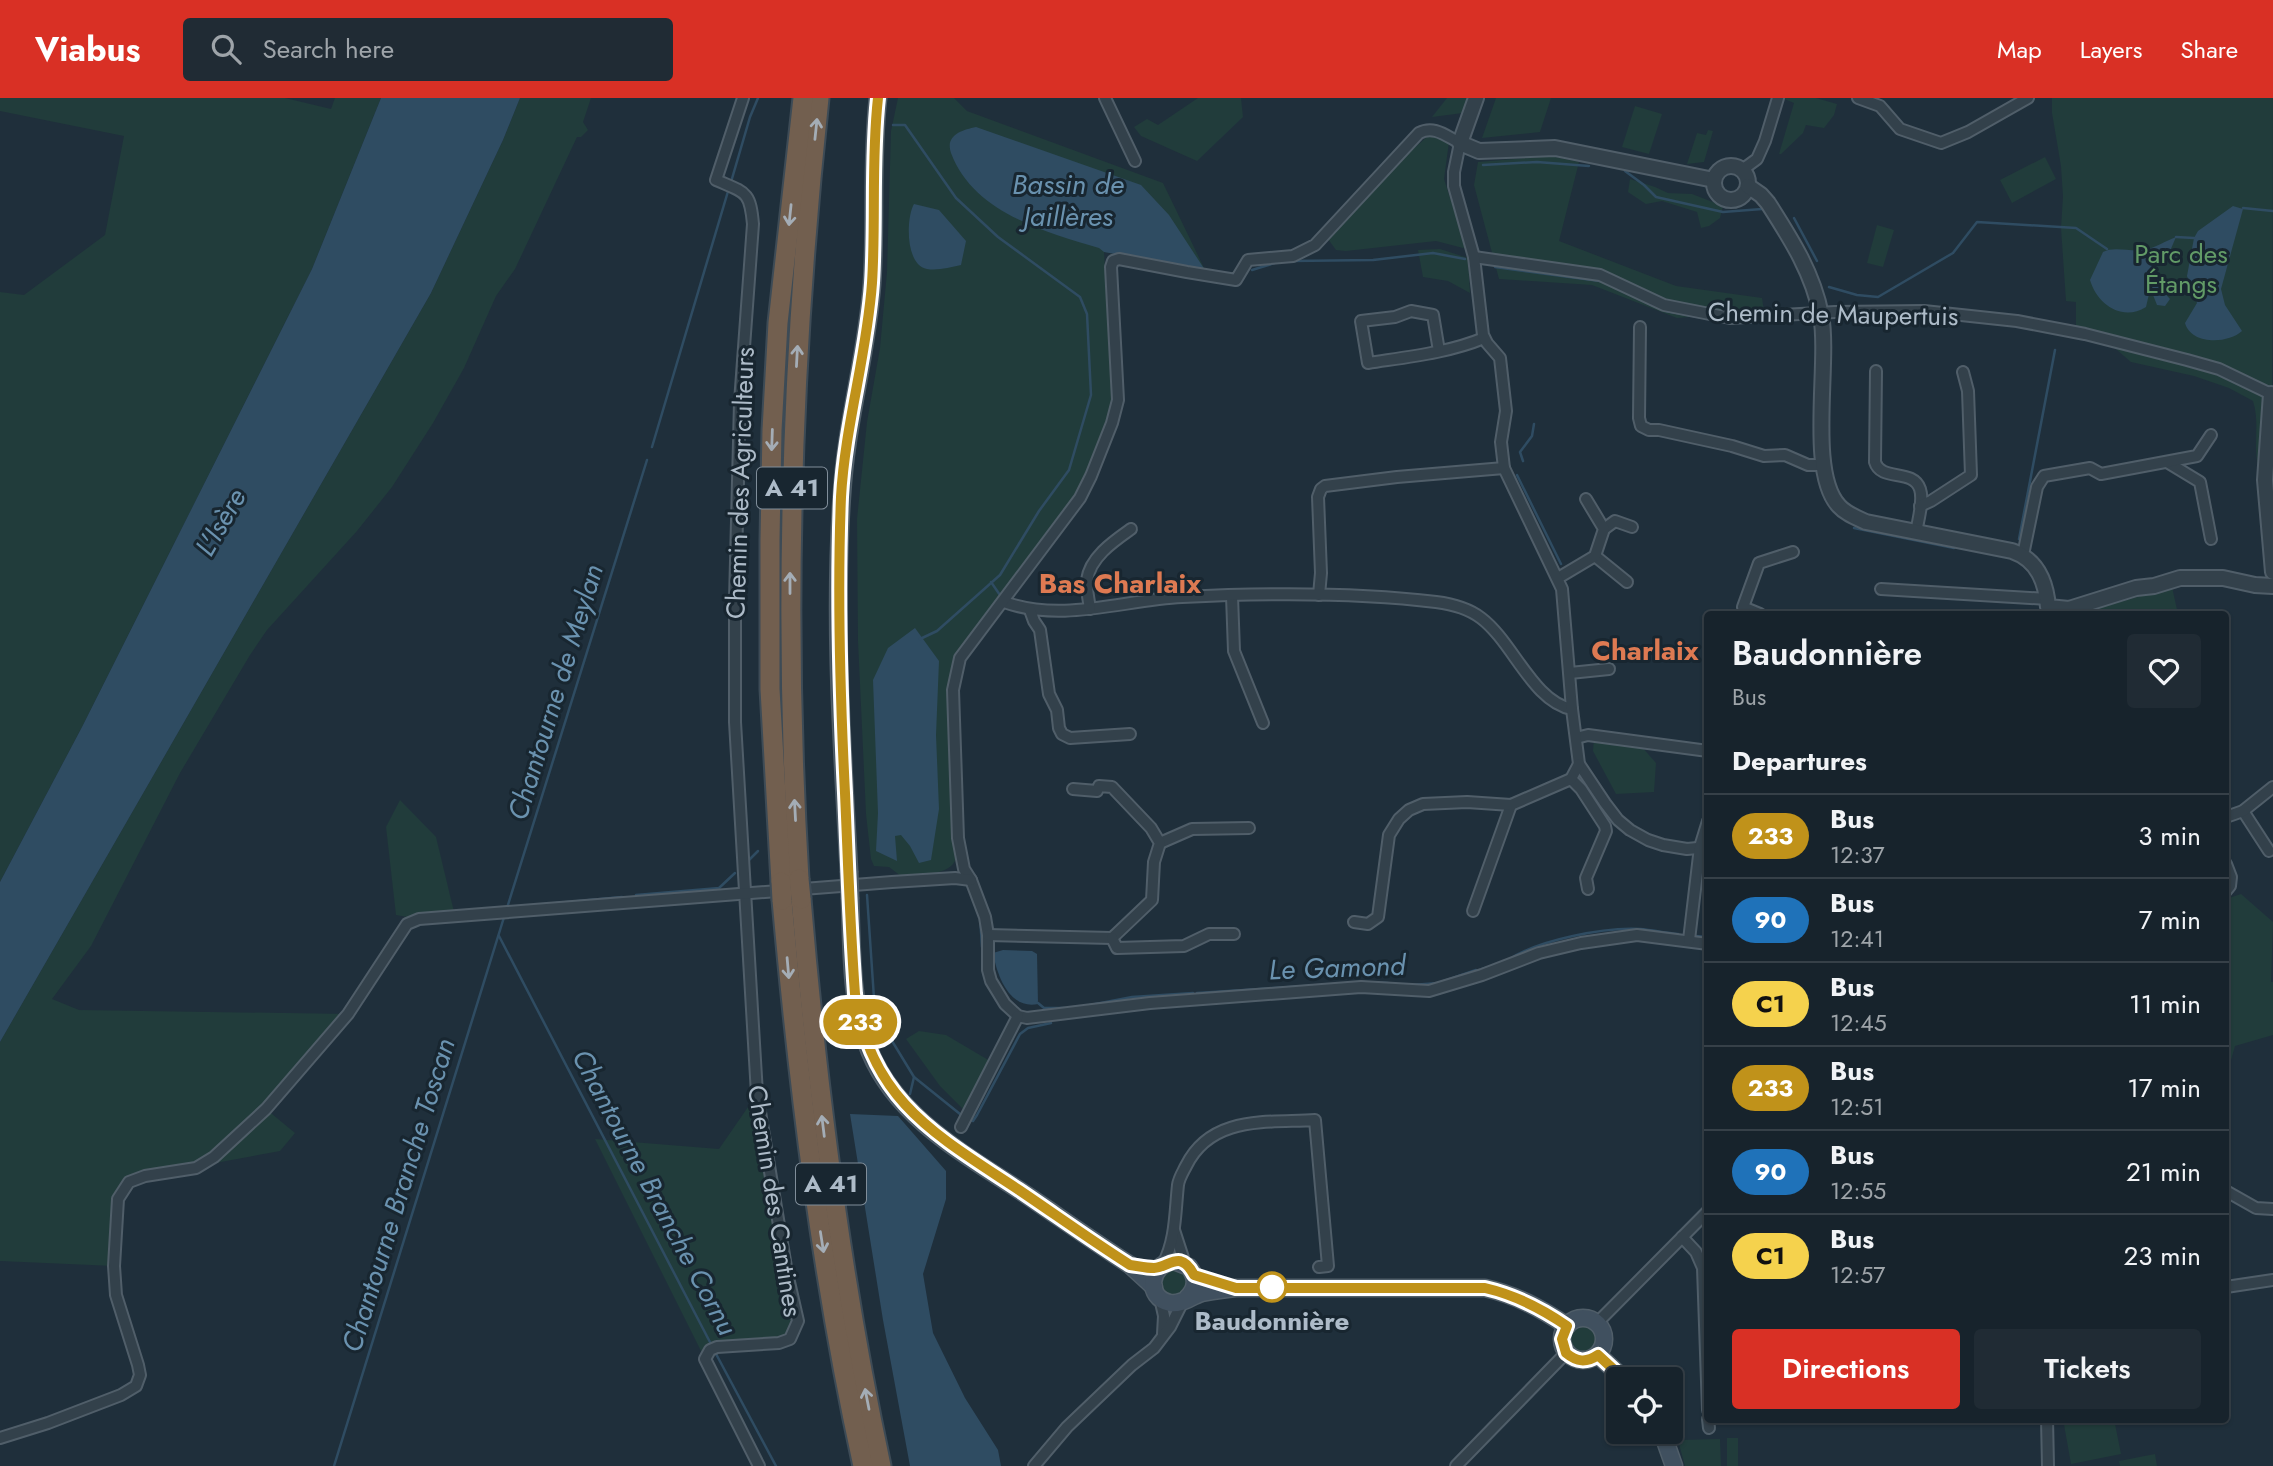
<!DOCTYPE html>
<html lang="en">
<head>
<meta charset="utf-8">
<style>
	:root { --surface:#17232c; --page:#202b34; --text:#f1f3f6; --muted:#9ea4a9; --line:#364048; --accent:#d93025 }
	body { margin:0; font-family:Jost,sans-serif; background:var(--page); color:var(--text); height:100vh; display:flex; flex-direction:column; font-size:26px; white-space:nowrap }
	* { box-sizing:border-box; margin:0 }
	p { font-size:23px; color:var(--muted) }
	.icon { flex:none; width:38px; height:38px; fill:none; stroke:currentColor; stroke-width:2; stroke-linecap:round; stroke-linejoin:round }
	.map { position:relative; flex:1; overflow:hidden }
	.panel { position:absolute; left:1704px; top:513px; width:525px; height:812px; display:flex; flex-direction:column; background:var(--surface); border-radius:7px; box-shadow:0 2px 5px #0004,0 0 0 2px var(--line) }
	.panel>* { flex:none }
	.badge { padding:0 14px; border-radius:23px; font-size:24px; line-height:46px }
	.tools { position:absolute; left:1606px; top:1269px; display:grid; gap:14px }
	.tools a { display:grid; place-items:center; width:77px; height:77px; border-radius:7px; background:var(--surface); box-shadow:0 2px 5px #0004,0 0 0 2px var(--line); font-size:35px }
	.map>.badge { position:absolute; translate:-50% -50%; box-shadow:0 0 0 4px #fff }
	h2 { padding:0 28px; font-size:26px; line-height:63px }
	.round { display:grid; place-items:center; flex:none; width:74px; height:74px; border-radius:7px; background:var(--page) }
	.overview { display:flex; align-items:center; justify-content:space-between; height:119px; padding:0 28px }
	h1 { font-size:33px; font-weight:600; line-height:52px }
	.action { display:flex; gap:14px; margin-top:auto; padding:14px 28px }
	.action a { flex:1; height:80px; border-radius:7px; background:var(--accent); color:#fff; font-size:28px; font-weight:600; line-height:80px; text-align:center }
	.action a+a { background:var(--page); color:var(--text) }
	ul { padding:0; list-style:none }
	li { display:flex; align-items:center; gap:21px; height:84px; padding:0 28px; border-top:2px solid var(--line) }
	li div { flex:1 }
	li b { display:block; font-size:26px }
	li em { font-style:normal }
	li .badge { min-width:77px; font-weight:700; text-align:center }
	header { display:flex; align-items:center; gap:42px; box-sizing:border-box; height:98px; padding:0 35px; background:var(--accent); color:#fff }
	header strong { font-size:33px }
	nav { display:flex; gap:38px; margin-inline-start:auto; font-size:24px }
	.search { width:490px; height:63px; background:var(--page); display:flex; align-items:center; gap:18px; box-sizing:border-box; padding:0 24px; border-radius:7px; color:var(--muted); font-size:26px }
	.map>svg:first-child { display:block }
	.green { fill:#213c3b }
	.water { fill:#2f4c62 }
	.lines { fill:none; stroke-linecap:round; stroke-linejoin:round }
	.stream { stroke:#2f4c62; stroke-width:2.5 }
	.minor-casing { stroke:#505e69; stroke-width:14 }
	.tertiary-casing { stroke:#505e69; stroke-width:18 }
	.secondary-casing { stroke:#505e69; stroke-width:19 }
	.motorway-casing { stroke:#3d4b56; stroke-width:23 }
	.minor { stroke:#33414b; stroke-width:10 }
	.tertiary { stroke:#33414b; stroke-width:14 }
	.secondary { stroke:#40505f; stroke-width:16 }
	.motorway { stroke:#725f4f; stroke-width:19 }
	.secondary-bridge-casing { stroke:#505e69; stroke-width:19; stroke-linecap:butt }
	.motorway-bridge-casing { stroke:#3d4b56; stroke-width:23; stroke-linecap:butt }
	.secondary-bridge { stroke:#40505f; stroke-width:16 }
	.motorway-bridge { stroke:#725f4f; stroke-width:19 }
	.oneway { stroke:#a4adb6 }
	.line-casing { stroke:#fff; stroke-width:16 }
	.line { stroke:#c0921a; stroke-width:10 }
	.stop-dot { fill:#fff; stroke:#c0921a; stroke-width:3.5 }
	.labels { text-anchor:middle; stroke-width:6; stroke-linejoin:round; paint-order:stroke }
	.shield { fill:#182630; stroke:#808e9a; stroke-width:2 }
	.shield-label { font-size:24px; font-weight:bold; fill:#adbbc8 }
	.park-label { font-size:26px; fill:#629b67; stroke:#182630 }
	.street-label { font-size:26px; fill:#adbbc8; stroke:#182630 }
	.stop-label { font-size:26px; font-weight:bold; fill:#adbbc8; stroke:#182630 }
	.water-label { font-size:28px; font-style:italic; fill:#6a92af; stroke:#182630 }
	.neighbourhood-label { font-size:28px; font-weight:bold; fill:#de7a52; stroke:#182630 }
</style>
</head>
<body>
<header>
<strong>Viabus</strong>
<div class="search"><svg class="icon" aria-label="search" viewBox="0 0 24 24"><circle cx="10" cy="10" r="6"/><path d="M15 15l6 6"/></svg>Search here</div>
<nav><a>Map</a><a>Layers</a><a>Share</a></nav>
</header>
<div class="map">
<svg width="2273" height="1368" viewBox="0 0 2273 1368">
	<rect width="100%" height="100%" fill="#1f2f3b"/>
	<g class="green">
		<polygon points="0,0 285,0 331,11 335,0 381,0 312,171 82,629 0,784 0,194 24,197 105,137 124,38 0,13"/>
		<polygon points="520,0 591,0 583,24 588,32 581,39 577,39 515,171 496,198 464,270 433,325 392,389 357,433 267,532 250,557 180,675 91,848 52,901 79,912 348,916 266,1011 295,1035 280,1053 145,1078 123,1092 114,1168 0,1163 0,944 431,195 503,42"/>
		<path d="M898 0H954L967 13 1163 85 1205 172 1104 154 1114 310 1109 326 1074 406 991 508 953 565 949 587V604L956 760C951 779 917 776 901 778L889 769 874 768 871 761 866 716 858 543 857 421 867 324 880 250 887 174 891 33Z"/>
		<polygon points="1198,0 1241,0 1243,19 1197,63 1141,38 1134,29 1147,21 1158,27"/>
		<polygon points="1447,0 1469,0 1463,15 1432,19"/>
		<polygon points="1496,0 1551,0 1540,34 1482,40"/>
		<polygon points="1782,0 1816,0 1837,6 1834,17 1824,30 1806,27 1803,35 1781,56 1779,56 1794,5"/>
		<path d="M2052 0H2273L2272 365 2258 368C2253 346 2260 325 2253 303L2229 290 2194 278 2131 264 2110 246 2076 229V204L2066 203 2061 130 2063 98 2061 68 2052 15Z"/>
		<polygon points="1635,8 1662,16 1649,56 1622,49"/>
		<polygon points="1708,32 1713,33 1704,64 1687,66 1697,35 1706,37"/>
		<polygon points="1428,38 1434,38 1449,44 1444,81 1466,149 1463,150 1436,143 1346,153 1336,152 1328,141 1402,61"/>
		<polygon points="1550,58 1579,64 1559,143 1676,188 1762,200 1764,213 1677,220 1592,187 1499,181 1474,87 1478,64"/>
		<polygon points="2045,59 2056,81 2012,105 2000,82"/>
		<polygon points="1630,81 1655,89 1668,95 1692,96 1723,108 1720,120 1709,128 1701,130 1697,114 1662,103 1646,106 1628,94"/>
		<polygon points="1877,127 1894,132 1883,169 1867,165"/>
		<polygon points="1440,151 1468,160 1470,195 1448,183 1423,179 1418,152"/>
		<polygon points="2172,489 2178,516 2078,516"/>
		<polygon points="1594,640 1641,648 1656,665 1654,694 1616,696 1593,653"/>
		<polygon points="400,702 436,739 455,818 419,821 396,817 386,729"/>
		<polygon points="2241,796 2273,824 2271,884 2273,884 2273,937 2235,948 2226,980 2226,801"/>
		<polygon points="919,933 946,937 990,963 963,1011 940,988 906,941"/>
		<polygon points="757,996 798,1223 790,1241 726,1248 705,1261 595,1041 719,1051"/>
		<circle cx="1174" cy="1184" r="13"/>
		<circle cx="1582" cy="1241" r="14"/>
		<polygon points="1680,1296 1681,1342 1720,1341 1721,1368 1685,1368 1679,1346 1671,1330 1671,1297"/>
		<polygon points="2063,1321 2114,1321 2121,1356 2071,1366"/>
		<rect x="1727" y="1340" width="11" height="28"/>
		<polygon points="2155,1356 2157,1368 2120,1368 2119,1363"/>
	</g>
	<g class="water">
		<polygon points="381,0 520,0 503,42 431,195 0,944 0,784 82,629 312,171"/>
		<path d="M976 29 1141 87 1169 117 1205 172 1104 154 1099 150C1044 134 973 114 951 55 945 37 962 32 976 29Z"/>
		<path d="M914 106 939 112 966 143 961 167C950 169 938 173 927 171 905 167 906 120 914 106Z"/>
		<path d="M2233 108 2243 111 2221 191 2225 207 2242 233C2228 246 2191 247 2185 225L2197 205 2187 178 2194 140 2198 133Z"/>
		<path d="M2176 139 2170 153 2149 173 2150 179 2170 201 2165 208 2157 207 2153 197 2149 196 2146 209C2122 224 2097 206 2090 182L2103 154C2114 148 2130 154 2143 152 2156 150 2165 143 2176 139Z"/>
		<polygon points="915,530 939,563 936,637 939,711 931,762 919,765 910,748 901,737 895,738 897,763 876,753 878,715 873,582 888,550"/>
		<path d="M1003 852 1032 853 1037 856 1038 906C1009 912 997 877 993 855Z"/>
		<polygon points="850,1016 898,1018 946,1073 946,1101 923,1176 933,1235 965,1300 998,1352 1001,1368 910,1368 883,1222"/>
	</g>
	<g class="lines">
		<g class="stream">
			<polyline points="893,27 905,27 956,100 998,139 1080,199 1087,216 1091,297 1069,372 1039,413 1000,477 937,533 920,541"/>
			<polyline points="1483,67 1537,64 1589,68"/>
			<polyline points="1625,73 1644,87 1656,99 1723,114 1762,111"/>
			<polyline points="731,84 750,19 758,0"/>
			<polyline points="2243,110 2273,113"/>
			<polyline points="1794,120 1817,163"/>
			<polyline points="2176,139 2194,140"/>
			<polyline points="1291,163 1373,162 1433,155 1465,161"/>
			<polyline points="1495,169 1600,183"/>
			<polyline points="1252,172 1278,164"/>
			<polyline points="1612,188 1654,208"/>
			<polyline points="1829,189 1857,197 1878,199 1953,155 1977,124 2076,130 2107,151"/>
			<polyline points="1666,213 1715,222"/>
			<polyline points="652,349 729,90"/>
			<polyline points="1523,363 1520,354 1532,338 1534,326"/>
			<polyline points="1517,377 1561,466"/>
			<polyline points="1854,430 1954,450"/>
			<polyline points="2019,441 2055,252"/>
			<polyline points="991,484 1002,500"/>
			<polyline points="748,763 758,753"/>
			<polyline points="636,797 719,790 735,775"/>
			<polyline points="867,797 875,915 914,979 910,996"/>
			<polyline points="535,807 622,799"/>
			<polyline points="507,810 647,362"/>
			<polyline points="980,818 982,849"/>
			<polyline points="499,838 712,1248"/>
			<polyline points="1695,838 1708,839"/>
			<path d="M1508 862C1538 842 1604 829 1640 831 1653 832 1665 835 1678 836"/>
			<polyline points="1482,871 1492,868"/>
			<polyline points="1363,884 1388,885"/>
			<polyline points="1412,887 1438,885 1476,872"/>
			<polyline points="1197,895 1321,887"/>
			<polyline points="1038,905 1044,910 1064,910"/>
			<polyline points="1085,908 1132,899 1193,895"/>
			<polyline points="914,979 960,1016"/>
			<polyline points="970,1022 973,1023 977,1017 1020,936 1028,930 1051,925"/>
			<polyline points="715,1254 776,1368"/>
			<polyline points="334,1368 505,816"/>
		</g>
		<defs>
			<g id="minor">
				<path d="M743 0 716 82C746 95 750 93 753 126L740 304 735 502V624L757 996 787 1175 798 1223 790 1241 779 1245 717 1249 710 1252 705 1261 759 1368"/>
				<polyline points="1105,0 1135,63"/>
				<polyline points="1858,0 1880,8 1900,31 1941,45 1968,34 2028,0"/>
				<polyline points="1742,72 1757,61 1765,43 1778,0"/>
				<polyline points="1474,159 1600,177 1664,207 1730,220 1835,214 1924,213 2017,223 2085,236 2187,262 2219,271 2271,296"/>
				<polyline points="1640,229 1639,320 1641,328 1649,332 1659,332 1732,348 1764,358 1785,357 1808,367 1823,367"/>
				<path d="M1439 253 1433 217 1411 213 1395 219 1361 223 1368 265C1407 259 1448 255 1484 240"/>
				<path d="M1876 273 1875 364C1881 384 1913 370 1920 391 1924 403 1918 422 1916 435"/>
				<polyline points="2167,364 2200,384 2211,441"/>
				<polyline points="1920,408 1931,403 1971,377 1968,293 1963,274"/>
				<polyline points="1604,431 1615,423 1632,429"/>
				<polyline points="2023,457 2037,389 2044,378 2090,370 2101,376 2197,358 2211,337"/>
				<polyline points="1595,458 1627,484"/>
				<polyline points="1558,480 1595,458 1604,431 1586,401"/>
				<polyline points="1881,491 2048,501"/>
				<polyline points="1319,497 1321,475 1318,399 1321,391 1325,388 1397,379 1504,370"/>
				<polyline points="1232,498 1234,553 1263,625"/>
				<path d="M1004 504C1062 525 1123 502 1182 499 1264 495 1354 494 1436 504 1452 506 1468 510 1481 520 1513 544 1533 604 1572 611"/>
				<path d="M1090 511C1089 502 1086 492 1087 482 1090 459 1114 443 1131 431"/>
				<polyline points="1030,512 1034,523 1040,532 1049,596 1057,612 1059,630 1062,636 1070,640 1130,636"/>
				<polyline points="1760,516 1743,509 1759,465 1793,454"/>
				<polyline points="1570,575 1609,571"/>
				<polyline points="1576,640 1588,637 1708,653"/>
				<polyline points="1571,681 1581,691 1605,728 1606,733 1586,780 1588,791"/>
				<polyline points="2243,713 2269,753"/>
				<polyline points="2226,719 2243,713 2273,689"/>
				<polyline points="1160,745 1192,731 1249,730"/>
				<path d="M1708 749 1687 751 1663 747 1648 742 1630 732 1618 722 1605 705 1579 666 1572 611 1562 491 1504 370 1501 344 1506 313 1500 260 1487 245 1483 237 1474 159 1454 88V74L1460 45C1446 38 1434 27 1419 35L1315 147 1293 158 1248 162 1236 182 1187 174 1119 161 1113 163 1111 169 1118 302 1112 325 1091 378 1080 400 960 560 953 592 958 740 964 771 971 782 985 819 988 837V872L991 883 1005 906 1018 918 1027 920 1150 905 1361 889 1429 893 1482 877 1539 855 1581 845 1637 837 1708 846"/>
				<polyline points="2226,766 2231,779 2230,788 2226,793"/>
				<polyline points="1473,813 1511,707"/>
				<polyline points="1354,824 1368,826 1378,819 1389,737 1399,721 1409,712 1423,706 1467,704 1511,707 1571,681 1579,666"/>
				<polyline points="988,837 1112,840 1152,802 1154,764 1160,745 1151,730 1112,689 1099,688 1097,693 1073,691"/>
				<polyline points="1112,840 1117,850 1184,848 1209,836 1234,836"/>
				<polyline points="1689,842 1700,749 1708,723"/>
				<polyline points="961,1029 1018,918"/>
				<polyline points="2226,1093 2256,1110 2273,1111"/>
				<polyline points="1174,1132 1185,1166"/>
				<polyline points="1682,1139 1696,1154 1703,1170 1708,1312"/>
				<path d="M1163 1166C1176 1142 1175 1114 1178 1087 1179 1080 1183 1074 1186 1068 1211 1017 1267 1025 1315 1022L1328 1168 1319 1169"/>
				<polyline points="2226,1189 2273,1182"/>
				<polyline points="1160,1200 1164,1218 1163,1236"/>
				<polyline points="1597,1225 1708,1113"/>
				<polyline points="1708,1321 1709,1330"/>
				<polyline points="2047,1321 2048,1368"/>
				<polyline points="0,1340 48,1325 121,1297 136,1288 140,1277 138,1267 116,1197 114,1168 118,1101 129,1084 145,1078 196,1070 214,1059 266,1011 348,916 407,826 419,821 892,784 955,780 971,782"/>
				<polyline points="1034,1368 1067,1329 1132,1267 1154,1250 1170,1229 1183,1203"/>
				<polyline points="1456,1368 1566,1255"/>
			</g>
			<g id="tertiary">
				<polyline points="1476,0 1460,45 1479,53 1555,50 1714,82"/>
				<circle cx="1731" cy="85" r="17"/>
				<path d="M1748 88 1761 97 1768 105C1791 141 1813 175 1821 217 1830 265 1807 374 1839 408 1846 416 1857 420 1866 424L2012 453C2038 462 2046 484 2048 509L2069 511 2136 490 2154 488 2180 480H2223L2255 487 2273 488"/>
				<polyline points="2273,297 2271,296 2265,382 2273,474"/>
			</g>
			<g id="secondary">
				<path d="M849 773C842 647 833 521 842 396 846 325 867 256 872 186 876 124 871 62 878 0"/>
				<path d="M850 801C852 852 850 906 870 954 898 1022 970 1059 1028 1098 1062 1121 1096 1145 1130 1167L1154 1189"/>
				<path d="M1187 1200C1197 1190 1197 1180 1189 1169L1174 1163C1149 1166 1145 1200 1170 1205 1182 1207 1191 1198 1202 1195 1213 1193 1224 1191 1236 1190H1485C1516 1197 1540 1210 1567 1228"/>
				<circle cx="1583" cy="1241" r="21"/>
				<polyline points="1598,1257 1624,1281"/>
				<polyline points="1662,1334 1674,1368"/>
			</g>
			<g id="motorway">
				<path d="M799 781C783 520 791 260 819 0"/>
				<polyline points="781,784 770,591 770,442 772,332 778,225 803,0"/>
				<path d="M801 801C817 991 841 1181 881 1368"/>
				<path d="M782 802C799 992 822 1181 863 1368"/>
			</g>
		</defs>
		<use href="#minor" class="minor-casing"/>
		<use href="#tertiary" class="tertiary-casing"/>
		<use href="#secondary" class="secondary-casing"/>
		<use href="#motorway" class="motorway-casing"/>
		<use href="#minor" class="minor"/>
		<use href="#tertiary" class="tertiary"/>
		<use href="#secondary" class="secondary"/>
		<use href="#motorway" class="motorway"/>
		<defs>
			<polyline id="secondary-bridge" points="849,773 850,801"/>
			<g id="motorway-bridge">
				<polyline points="799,781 801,801"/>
				<polyline points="781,784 782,802"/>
			</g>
		</defs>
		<use href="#secondary-bridge" class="secondary-bridge-casing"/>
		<use href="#motorway-bridge" class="motorway-bridge-casing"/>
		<use href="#secondary-bridge" class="secondary-bridge"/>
		<use href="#motorway-bridge" class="motorway-bridge"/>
	</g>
	<defs><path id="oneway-shaft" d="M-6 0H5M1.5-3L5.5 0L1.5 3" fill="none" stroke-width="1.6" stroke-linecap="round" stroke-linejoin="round" transform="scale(1.75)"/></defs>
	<g class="oneway">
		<use href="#oneway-shaft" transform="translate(816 31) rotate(-84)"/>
		<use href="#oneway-shaft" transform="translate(790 117) rotate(96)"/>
		<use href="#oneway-shaft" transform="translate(797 258) rotate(-87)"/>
		<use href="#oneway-shaft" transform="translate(772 342) rotate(92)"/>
		<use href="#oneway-shaft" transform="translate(790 485) rotate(-90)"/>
		<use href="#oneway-shaft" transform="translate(795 712) rotate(-93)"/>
		<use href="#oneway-shaft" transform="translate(788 870) rotate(85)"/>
		<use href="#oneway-shaft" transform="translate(823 1028) rotate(-97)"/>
		<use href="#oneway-shaft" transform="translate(822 1144) rotate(81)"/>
		<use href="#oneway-shaft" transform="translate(867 1301) rotate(-101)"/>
	</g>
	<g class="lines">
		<defs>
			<path id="line" d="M878 0C871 62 876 123 872 185 867 257 845 327 841 399 837 498 840 596 845 695 848 762 850 829 855 896 871 1003 936 1037 1019 1092 1056 1117 1092 1143 1130 1167 1138 1168 1146 1170 1154 1170 1170 1169 1180 1151 1194 1177L1236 1190H1485C1515 1197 1541 1210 1567 1228L1562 1241 1566 1255C1577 1264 1586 1265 1598 1257L1624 1281"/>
		</defs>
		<use href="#line" class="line-casing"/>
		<use href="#line" class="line"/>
	</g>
	<circle class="stop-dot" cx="1272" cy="1189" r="14"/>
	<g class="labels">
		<g class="shield">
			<rect x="757" y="369.5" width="70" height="41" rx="5"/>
			<rect x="796" y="1065.5" width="70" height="41" rx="5"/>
		</g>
		<g class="shield-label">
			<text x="792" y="398">A 41</text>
			<text x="831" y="1094">A 41</text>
		</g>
		<g class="park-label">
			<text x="2181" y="165">Parc des<tspan x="2181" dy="30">Étangs</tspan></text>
		</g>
		<g class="street-label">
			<text transform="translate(1833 216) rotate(1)" y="9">Chemin de Maupertuis</text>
			<text transform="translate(740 385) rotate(-88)" y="9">Chemin des Agriculteurs</text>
			<text transform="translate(775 1103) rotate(81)" y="9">Chemin des Cantines</text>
		</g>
		<g class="stop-label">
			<text x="1272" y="1232">Baudonnière</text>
		</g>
		<g class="water-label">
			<text x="1068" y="96">Bassin de<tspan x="1068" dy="32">Jaillères</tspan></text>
			<text transform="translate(220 424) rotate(-60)" y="10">L'Isère</text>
			<text transform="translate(555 594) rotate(-73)" y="10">Chantourne de Meylan</text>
			<text transform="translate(1337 869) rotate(-2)" y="10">Le Gamond</text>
			<text transform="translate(655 1094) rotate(62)" y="10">Chantourne Branche Cornu</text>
			<text transform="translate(398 1097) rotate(-73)" y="10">Chantourne Branche Toscan</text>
		</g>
		<g class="neighbourhood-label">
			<text x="1120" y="495">Bas Charlaix</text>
			<text x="1645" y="562">Charlaix</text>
		</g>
	</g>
</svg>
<div class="tools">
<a><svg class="icon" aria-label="locate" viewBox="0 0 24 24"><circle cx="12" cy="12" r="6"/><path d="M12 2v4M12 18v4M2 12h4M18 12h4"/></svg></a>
</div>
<b class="badge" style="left:860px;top:924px;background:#c0921a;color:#fff">233</b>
<section class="panel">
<div class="overview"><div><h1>Baudonnière</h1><p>Bus</p></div><a class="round"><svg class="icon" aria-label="heart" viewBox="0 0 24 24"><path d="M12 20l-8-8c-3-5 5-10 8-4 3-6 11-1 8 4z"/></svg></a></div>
<h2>Departures</h2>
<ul>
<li><span class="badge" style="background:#c0921a;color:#fff">233</span><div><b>Bus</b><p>12:37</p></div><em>3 min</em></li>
<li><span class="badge" style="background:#1f72b9;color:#fff">90</span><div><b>Bus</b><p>12:41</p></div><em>7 min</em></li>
<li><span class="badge" style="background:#f5d24d;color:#111">C1</span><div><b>Bus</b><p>12:45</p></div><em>11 min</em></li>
<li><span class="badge" style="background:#c0921a;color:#fff">233</span><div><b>Bus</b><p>12:51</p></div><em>17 min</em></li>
<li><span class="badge" style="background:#1f72b9;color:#fff">90</span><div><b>Bus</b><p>12:55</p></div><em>21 min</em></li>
<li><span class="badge" style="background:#f5d24d;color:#111">C1</span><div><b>Bus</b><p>12:57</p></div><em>23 min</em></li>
</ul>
<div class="action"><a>Directions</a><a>Tickets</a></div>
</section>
</div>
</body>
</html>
